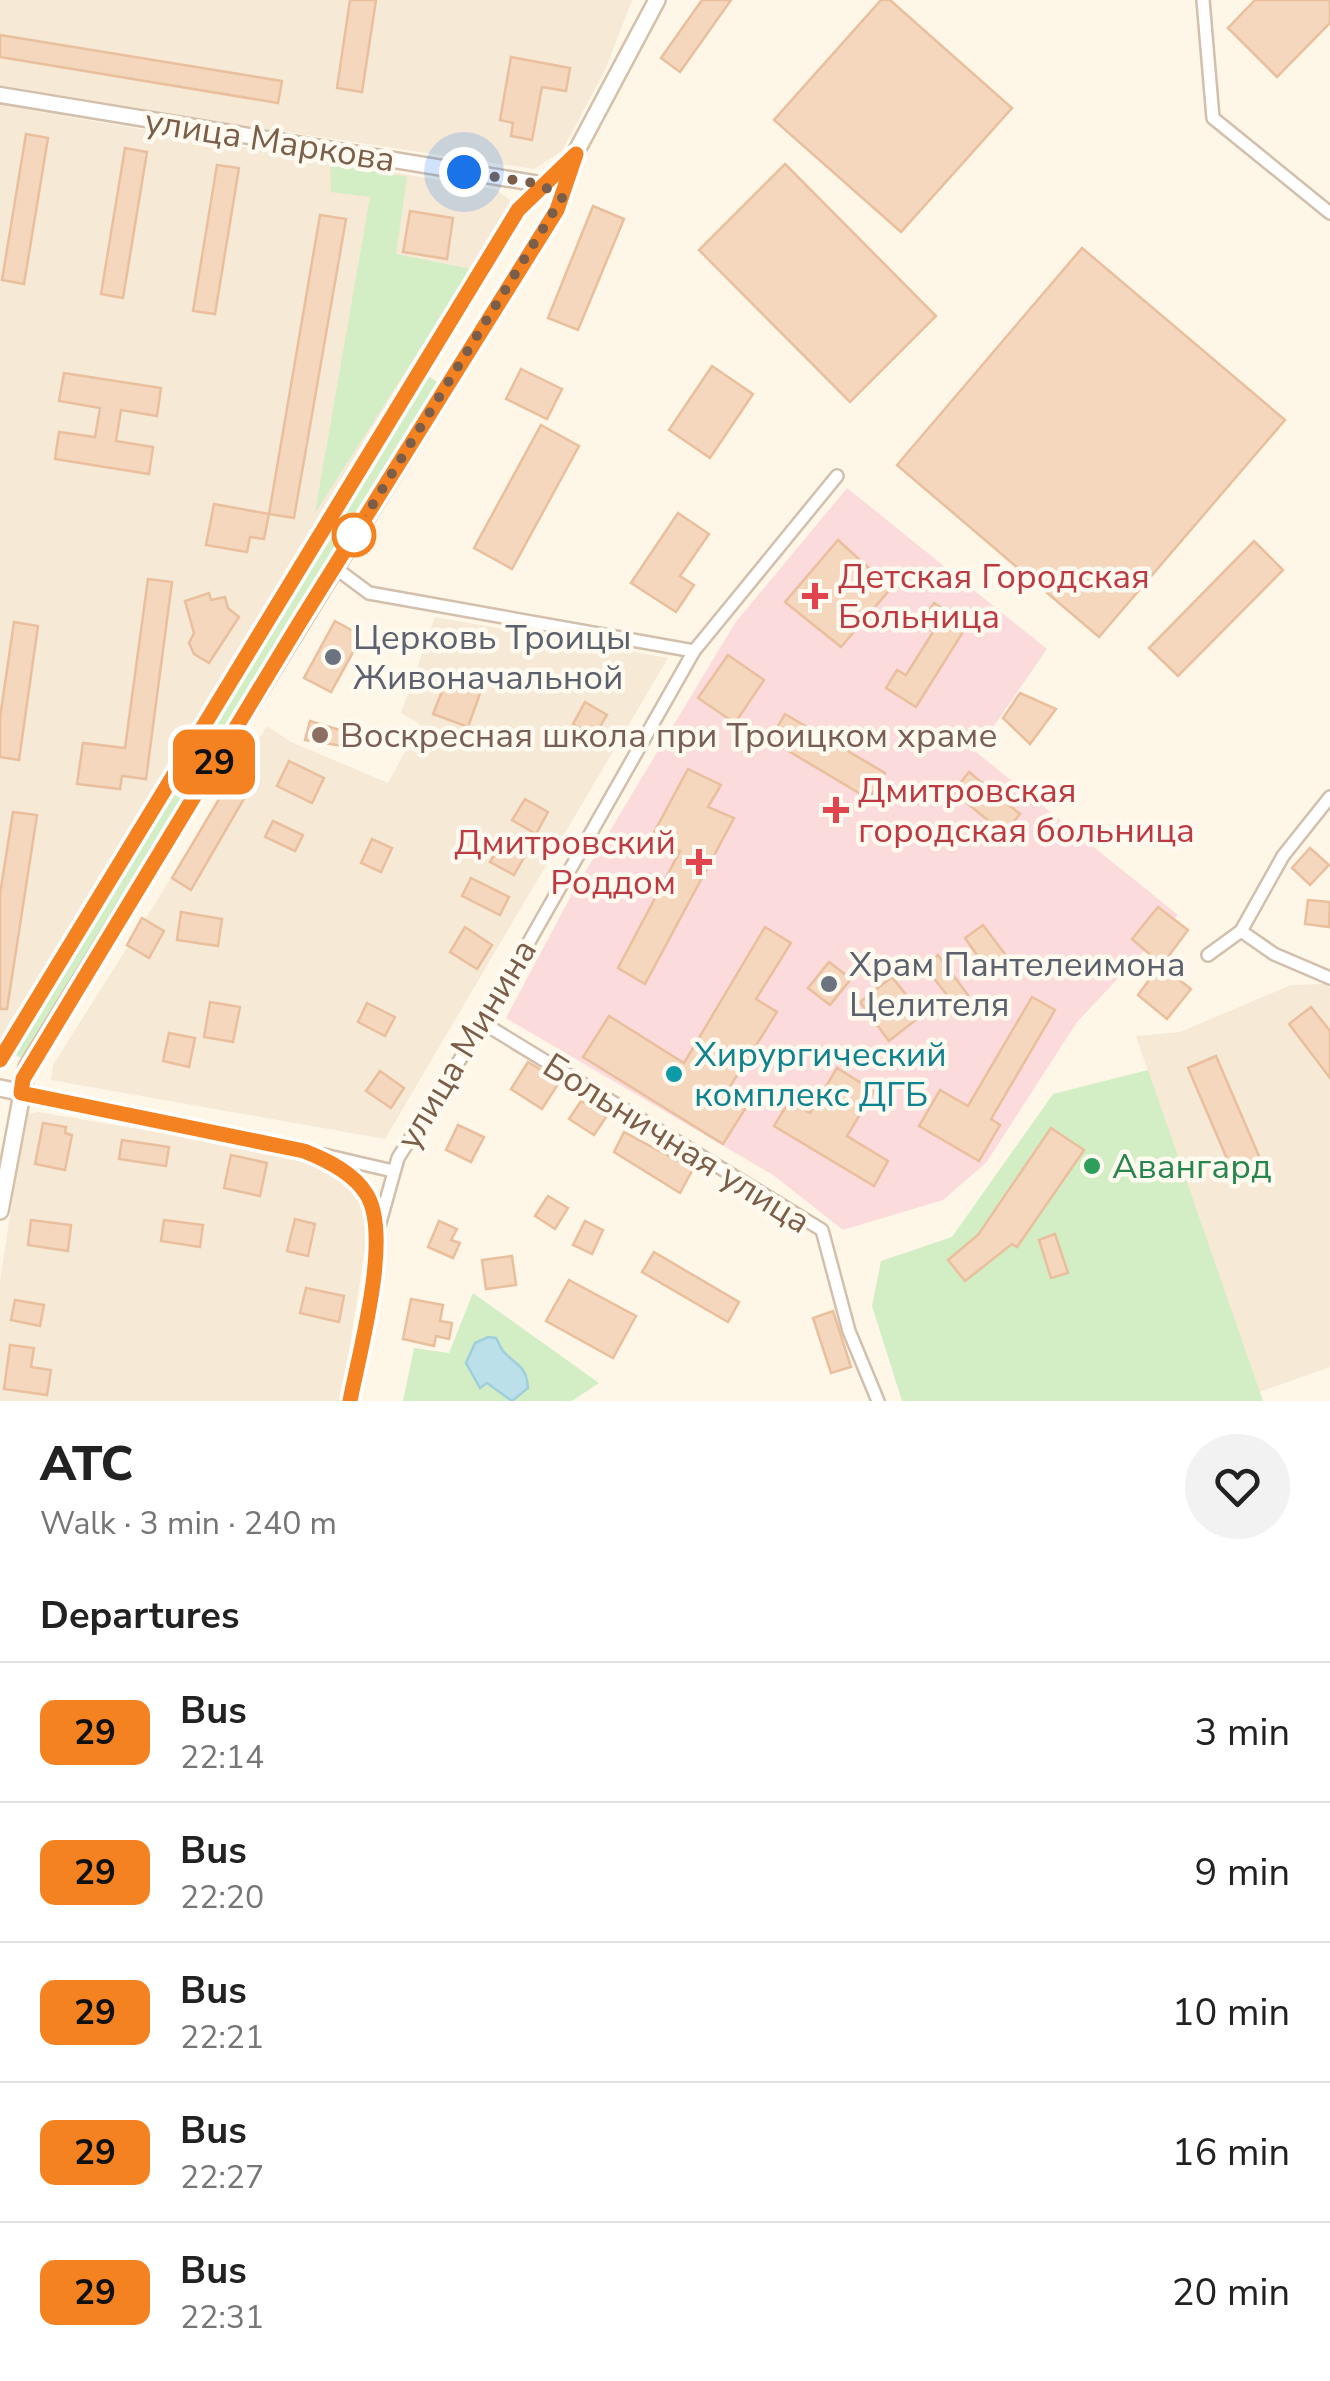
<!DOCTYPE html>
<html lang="en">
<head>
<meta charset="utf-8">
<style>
	:root { --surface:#fff; --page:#f2f2f2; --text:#222; --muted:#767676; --line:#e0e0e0 }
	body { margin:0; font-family:"Nunito Sans",sans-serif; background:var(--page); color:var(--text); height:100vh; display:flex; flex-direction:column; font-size:38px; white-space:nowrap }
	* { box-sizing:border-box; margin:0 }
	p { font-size:32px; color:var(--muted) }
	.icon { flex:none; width:55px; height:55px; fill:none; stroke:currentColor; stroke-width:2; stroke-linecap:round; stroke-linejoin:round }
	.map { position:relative; height:1401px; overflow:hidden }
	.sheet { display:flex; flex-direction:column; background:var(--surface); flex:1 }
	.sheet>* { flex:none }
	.badge { padding:0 20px; border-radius:15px; font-size:35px; line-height:65px }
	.you { position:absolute; width:50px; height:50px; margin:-25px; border:8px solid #fff; border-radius:50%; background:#1a73e8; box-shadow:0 0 0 15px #1a73e833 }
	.map>.badge { position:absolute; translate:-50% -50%; box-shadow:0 0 0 5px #fff }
	h2 { padding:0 40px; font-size:38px; line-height:90px }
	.round { display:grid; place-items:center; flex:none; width:105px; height:105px; border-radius:52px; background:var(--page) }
	.overview { display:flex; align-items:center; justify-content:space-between; height:170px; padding:0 40px }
	h1 { font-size:48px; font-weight:800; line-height:75px }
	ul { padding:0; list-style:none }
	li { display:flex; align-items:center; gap:30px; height:140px; padding:0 40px; border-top:2px solid var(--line) }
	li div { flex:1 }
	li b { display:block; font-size:38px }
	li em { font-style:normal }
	li .badge { min-width:110px; font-weight:700; text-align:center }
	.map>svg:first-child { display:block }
	.residential { fill:#f6e9d6 }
	.medical { fill:#fcdbdd }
	.green { fill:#d3edc5 }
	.water { fill:#bbe0e9; stroke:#a0cfdc; stroke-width:2.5 }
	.building { fill:#f5d7be; stroke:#e9bf9d; stroke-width:2.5 }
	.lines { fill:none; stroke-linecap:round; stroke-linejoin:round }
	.minor-casing { stroke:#d2bfac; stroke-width:16 }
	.tertiary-casing { stroke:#d2bfac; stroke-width:19 }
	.secondary-casing { stroke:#d5c0aa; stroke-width:20 }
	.minor { stroke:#fff; stroke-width:11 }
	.tertiary { stroke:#fff; stroke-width:14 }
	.secondary { stroke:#fff; stroke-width:15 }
	.line-casing { stroke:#fff; stroke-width:22 }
	.line { stroke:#f58220; stroke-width:15 }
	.walk { stroke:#7b5e4a; stroke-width:10; stroke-dasharray:0 18 }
	.stop-dot { fill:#fff; stroke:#f58220; stroke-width:5 }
	.health-dot { fill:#e0444e; stroke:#fffaf0; stroke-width:4 }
	.worship-dot { fill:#6b7280; stroke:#fffaf0; stroke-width:4 }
	.education-dot { fill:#8d6e63; stroke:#fffaf0; stroke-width:4 }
	.culture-dot { fill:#0f9aa8; stroke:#fffaf0; stroke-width:4 }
	.leisure-dot { fill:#2e9e5b; stroke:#fffaf0; stroke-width:4 }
	.labels { text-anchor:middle; stroke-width:9; stroke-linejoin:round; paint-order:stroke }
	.street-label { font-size:35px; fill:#7b5e4a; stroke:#fffaf0 }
	.health-label { font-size:35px; fill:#be3a42; stroke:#fffaf0; text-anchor:start }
	.worship-label { font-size:35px; fill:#5b616d; stroke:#fffaf0; text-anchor:start }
	.education-label { font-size:35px; fill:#785e54; stroke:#fffaf0; text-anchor:start }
	.culture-label { font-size:35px; fill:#0d838f; stroke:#fffaf0; text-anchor:start }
	.leisure-label { font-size:35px; fill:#27864d; stroke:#fffaf0; text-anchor:start }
</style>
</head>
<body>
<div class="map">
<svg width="1330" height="1401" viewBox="0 0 1330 1401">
	<rect width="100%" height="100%" fill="#fef7e8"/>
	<g class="residential">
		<polygon points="0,0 632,0 606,68 562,151 534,169 0,89"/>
		<polygon points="0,105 497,190 510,200 510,209 0,1047"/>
		<polygon points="435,617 668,658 385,1139 51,1080 53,1065 267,726 291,742 388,783 420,724 401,713"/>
		<polygon points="1326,984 1330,987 1330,1367 1259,1392 1136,1036 1180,1032 1291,985"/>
		<polygon points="38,1112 262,1150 322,1168 348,1188 364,1209 368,1230 341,1401 0,1401 0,1281 24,1124 28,1114"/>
	</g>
	<polygon class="medical" points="847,488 1047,649 976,752 1178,915 1077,1022 986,1163 943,1200 843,1230 773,1175 506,1018 573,892 735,623"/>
	<g class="green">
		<polygon points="330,162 407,177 396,254 471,269 315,513 370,197 331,192"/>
		<polygon points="428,376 441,384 23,1059 11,1052"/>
		<polygon points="1148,1070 1263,1401 902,1401 872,1306 881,1261 952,1237 1053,1094"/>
		<polygon points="473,1293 599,1383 572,1401 403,1401 414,1348 449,1353"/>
	</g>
	<path class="water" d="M488 1337 496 1338C499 1342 500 1349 505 1353 518 1367 526 1365 528 1388L512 1401 487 1383 480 1388 466 1363 475 1343Z"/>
	<g class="building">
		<polygon points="350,0 376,0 362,92 337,88"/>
		<polygon points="702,0 731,0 680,72 661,58"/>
		<polygon points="881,0 890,0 1012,108 901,232 774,120"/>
		<polygon points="1255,0 1330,0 1330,23 1277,77 1228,28"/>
		<polygon points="0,35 282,81 278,103 0,57"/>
		<polygon points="511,57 570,68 566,91 542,87 532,140 511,136 513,123 500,120"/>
		<polygon points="26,134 48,138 24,284 2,280"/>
		<polygon points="125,148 147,152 123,298 101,294"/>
		<polygon points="785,164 936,316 850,402 699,250"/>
		<polygon points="217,165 239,168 215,314 193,311"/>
		<polygon points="593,206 624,219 578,330 548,318"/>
		<polygon points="410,211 453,218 447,259 403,252"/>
		<polygon points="320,215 346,219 294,518 269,514"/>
		<polygon points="1082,248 1285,420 1099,637 897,465"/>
		<polygon points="712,366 753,394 710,458 669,430"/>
		<polygon points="521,369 562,389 547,419 506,399"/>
		<polygon points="64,373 161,388 157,416 121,410 116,441 153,447 149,474 55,459 59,432 95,437 100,408 59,401"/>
		<polygon points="541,425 579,446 512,569 474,548"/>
		<polygon points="214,504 269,514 264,539 250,537 247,552 206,545"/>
		<polygon points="678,513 709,534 680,576 694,585 676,612 631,583"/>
		<polygon points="838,540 891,588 841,647 785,602"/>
		<polygon points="1254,541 1283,570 1178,676 1149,648"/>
		<polygon points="148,579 172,582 146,779 122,776 120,789 77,784 83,743 125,748"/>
		<polygon points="209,593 211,600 225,597 228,608 239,617 209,663 194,654 189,643 194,633 185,601"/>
		<polygon points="934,603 968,624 916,707 886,688 897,670 906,675 933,632 921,624"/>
		<polygon points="335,621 362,636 331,692 304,678"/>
		<polygon points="14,622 38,626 19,760 0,757 0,718"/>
		<polygon points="728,655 764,680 735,723 698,698"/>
		<polygon points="448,676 482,688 468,727 433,714"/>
		<polygon points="1020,693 1056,709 1030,744 1003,718"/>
		<polygon points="585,702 607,715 594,736 573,724"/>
		<polygon points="785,714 885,773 869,799 770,740"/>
		<polygon points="310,721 347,732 343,746 305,740"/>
		<polygon points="289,761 324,778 312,803 277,786"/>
		<polygon points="688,769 721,785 708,807 734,818 645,984 618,968 680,851 651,838"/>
		<polygon points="969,772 1020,814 1004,833 953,792"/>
		<polygon points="231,779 249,790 191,890 172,878"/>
		<polygon points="525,799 548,812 536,834 512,820"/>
		<polygon points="13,812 37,815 7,1009 0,1009 0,894"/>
		<polygon points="273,821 303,835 295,851 265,837"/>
		<polygon points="372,839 392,848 381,872 361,863"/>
		<polygon points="503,840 526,854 514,875 490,862"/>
		<polygon points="1310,848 1329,865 1310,885 1292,868"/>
		<polygon points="471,878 509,897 500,915 462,896"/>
		<polygon points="1308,900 1330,902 1329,927 1305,924"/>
		<polygon points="1158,907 1188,930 1162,965 1132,939"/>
		<polygon points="181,912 222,919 218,946 177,940"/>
		<polygon points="142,918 164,931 149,958 127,945"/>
		<polygon points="983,925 1008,958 989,972 965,938"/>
		<polygon points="465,927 492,945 477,969 450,952"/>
		<polygon points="765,927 791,943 756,999 777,1012 731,1085 752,1098 723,1144 583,1057 609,1016 684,1063"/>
		<polygon points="938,955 968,995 955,1005 924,966"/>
		<polygon points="829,962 851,979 830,1005 808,988"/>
		<polygon points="1160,965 1191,989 1167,1019 1138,995"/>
		<polygon points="892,977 922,1015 889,1041 860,1002"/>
		<polygon points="1032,997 1055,1010 991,1119 1000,1125 979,1161 919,1126 940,1090 968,1106"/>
		<polygon points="210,1002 240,1007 233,1042 204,1037"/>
		<polygon points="367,1003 395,1017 385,1036 358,1022"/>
		<polygon points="1311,1007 1330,1031 1330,1078 1289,1024"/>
		<polygon points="169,1033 195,1038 189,1067 163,1061"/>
		<polygon points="1216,1056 1265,1170 1237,1182 1188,1068"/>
		<polygon points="528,1062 560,1081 542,1109 511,1089"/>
		<polygon points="837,1068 874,1091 847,1136 888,1161 874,1186 774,1126 789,1101 810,1113"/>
		<polygon points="380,1071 404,1088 391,1108 366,1091"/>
		<polygon points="581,1101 606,1117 594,1135 569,1119"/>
		<polygon points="43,1123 66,1127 65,1133 72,1135 65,1170 35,1164"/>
		<polygon points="458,1125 484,1137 471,1162 446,1150"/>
		<polygon points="1051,1128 1084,1150 1017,1247 1012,1244 965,1281 948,1260 978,1235"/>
		<polygon points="624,1132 693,1169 680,1193 614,1152"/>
		<polygon points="122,1140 169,1147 166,1166 119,1159"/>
		<polygon points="231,1155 267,1163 260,1196 224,1188"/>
		<polygon points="548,1196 568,1208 555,1229 535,1216"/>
		<polygon points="295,1219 315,1224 308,1256 287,1251"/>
		<polygon points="31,1220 71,1225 68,1251 28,1245"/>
		<polygon points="164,1220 203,1225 200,1247 161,1241"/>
		<polygon points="439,1221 457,1229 451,1240 460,1243 453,1258 428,1247"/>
		<polygon points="585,1221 603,1230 592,1254 573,1245"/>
		<polygon points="1055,1234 1068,1273 1051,1278 1039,1240"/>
		<polygon points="654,1252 739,1302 728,1322 642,1272"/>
		<polygon points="512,1256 516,1285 486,1289 482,1260"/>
		<polygon points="569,1280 636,1316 613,1358 546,1321"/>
		<polygon points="306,1288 344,1296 339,1322 300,1313"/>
		<polygon points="411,1299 443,1305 440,1321 452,1323 449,1339 436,1336 434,1346 403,1339"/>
		<polygon points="15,1300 44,1305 40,1326 11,1320"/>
		<polygon points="833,1311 851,1367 831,1373 813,1318"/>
		<polygon points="10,1345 34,1348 31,1367 51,1370 47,1395 4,1389"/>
	</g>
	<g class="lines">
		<defs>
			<g id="minor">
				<polyline points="1203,0 1213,118 1330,213"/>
				<polyline points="334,567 369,593 694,651"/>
				<polyline points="1241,931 1274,954 1330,978"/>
				<polyline points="1208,955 1241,931 1283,856 1330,797"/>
				<polyline points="483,1023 822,1230 849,1331 878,1401"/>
				<polyline points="324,1155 393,1171"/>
				<polyline points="379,1226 398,1158 483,1023 694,651 837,476"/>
			</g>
			<polyline id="tertiary" points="0,95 540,184"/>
			<g id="secondary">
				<polyline points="0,1060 518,210 573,158"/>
				<path d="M0 1088 304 1151C327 1160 354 1173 367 1195 392 1237 359 1353 350 1401"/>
				<polyline points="0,1211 27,1067 557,210 575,154 657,0"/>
			</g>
		</defs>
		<use href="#minor" class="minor-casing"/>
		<use href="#tertiary" class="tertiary-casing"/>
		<use href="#secondary" class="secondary-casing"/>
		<use href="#minor" class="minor"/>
		<use href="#tertiary" class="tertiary"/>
		<use href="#secondary" class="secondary"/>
	</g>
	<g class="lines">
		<defs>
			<path id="line" d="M0 1060 518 210 576 154 557 210 300 622 23 1079 21 1093 304 1151C327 1160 354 1173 367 1195 392 1237 359 1353 350 1401"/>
		</defs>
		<use href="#line" class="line-casing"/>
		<use href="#line" class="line"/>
		<polyline class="walk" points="354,535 562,198 540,184 464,172"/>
	</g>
	<circle class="stop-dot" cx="354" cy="535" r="20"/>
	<g class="health-dot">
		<path d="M810 581h10v10h10v10h-10v10h-10v-10h-10v-10h10z"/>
		<path d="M831 795h10v10h10v10h-10v10h-10v-10h-10v-10h10z"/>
		<path d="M694 847h10v10h10v10h-10v10h-10v-10h-10v-10h10z"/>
	</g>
	<g class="worship-dot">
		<circle cx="333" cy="657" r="10"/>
		<circle cx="829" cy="984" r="10"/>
	</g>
	<circle class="education-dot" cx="320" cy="735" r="10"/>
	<circle class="culture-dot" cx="674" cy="1074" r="10"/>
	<circle class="leisure-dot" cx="1092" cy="1166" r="10"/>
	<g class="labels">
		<g class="street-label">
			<text transform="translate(270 140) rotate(9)" y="12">улица Маркова</text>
			<text transform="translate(466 1044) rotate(-59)" y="12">улица Минина</text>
			<text transform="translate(677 1143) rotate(32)" y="12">Больничная улица</text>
		</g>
		<g class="health-label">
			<text x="838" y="588">Детская Городская<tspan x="838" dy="40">Больница</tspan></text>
			<text x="858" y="802">Дмитровская<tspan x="858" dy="40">городская больница</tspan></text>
			<text x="676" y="854" text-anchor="end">Дмитровский<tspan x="676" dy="40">Роддом</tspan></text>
		</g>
		<g class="worship-label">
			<text x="353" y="649">Церковь Троицы<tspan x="353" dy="40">Живоначальной</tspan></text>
			<text x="849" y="976">Храм Пантелеимона<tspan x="849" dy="40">Целителя</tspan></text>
		</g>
		<g class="education-label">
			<text x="340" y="747">Воскресная школа при Троицком храме</text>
		</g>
		<g class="culture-label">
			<text x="694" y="1066">Хирургический<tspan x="694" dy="40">комплекс ДГБ</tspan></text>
		</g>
		<g class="leisure-label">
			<text x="1112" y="1178">Авангард</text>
		</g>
	</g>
</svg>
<div class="you" style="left:464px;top:172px"></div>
<b class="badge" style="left:214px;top:762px;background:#f58220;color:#111">29</b>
</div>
<section class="sheet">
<div class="overview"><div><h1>АТС</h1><p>Walk · 3 min · 240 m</p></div><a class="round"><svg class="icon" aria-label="heart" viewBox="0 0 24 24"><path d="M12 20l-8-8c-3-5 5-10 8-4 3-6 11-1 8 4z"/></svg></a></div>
<h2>Departures</h2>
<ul>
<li><span class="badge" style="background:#f58220;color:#111">29</span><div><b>Bus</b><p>22:14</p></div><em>3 min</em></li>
<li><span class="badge" style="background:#f58220;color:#111">29</span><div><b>Bus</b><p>22:20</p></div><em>9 min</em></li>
<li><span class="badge" style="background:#f58220;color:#111">29</span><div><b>Bus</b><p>22:21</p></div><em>10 min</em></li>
<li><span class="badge" style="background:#f58220;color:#111">29</span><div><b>Bus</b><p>22:27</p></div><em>16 min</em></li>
<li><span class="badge" style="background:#f58220;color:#111">29</span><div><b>Bus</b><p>22:31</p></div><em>20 min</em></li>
</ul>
</section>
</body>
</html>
